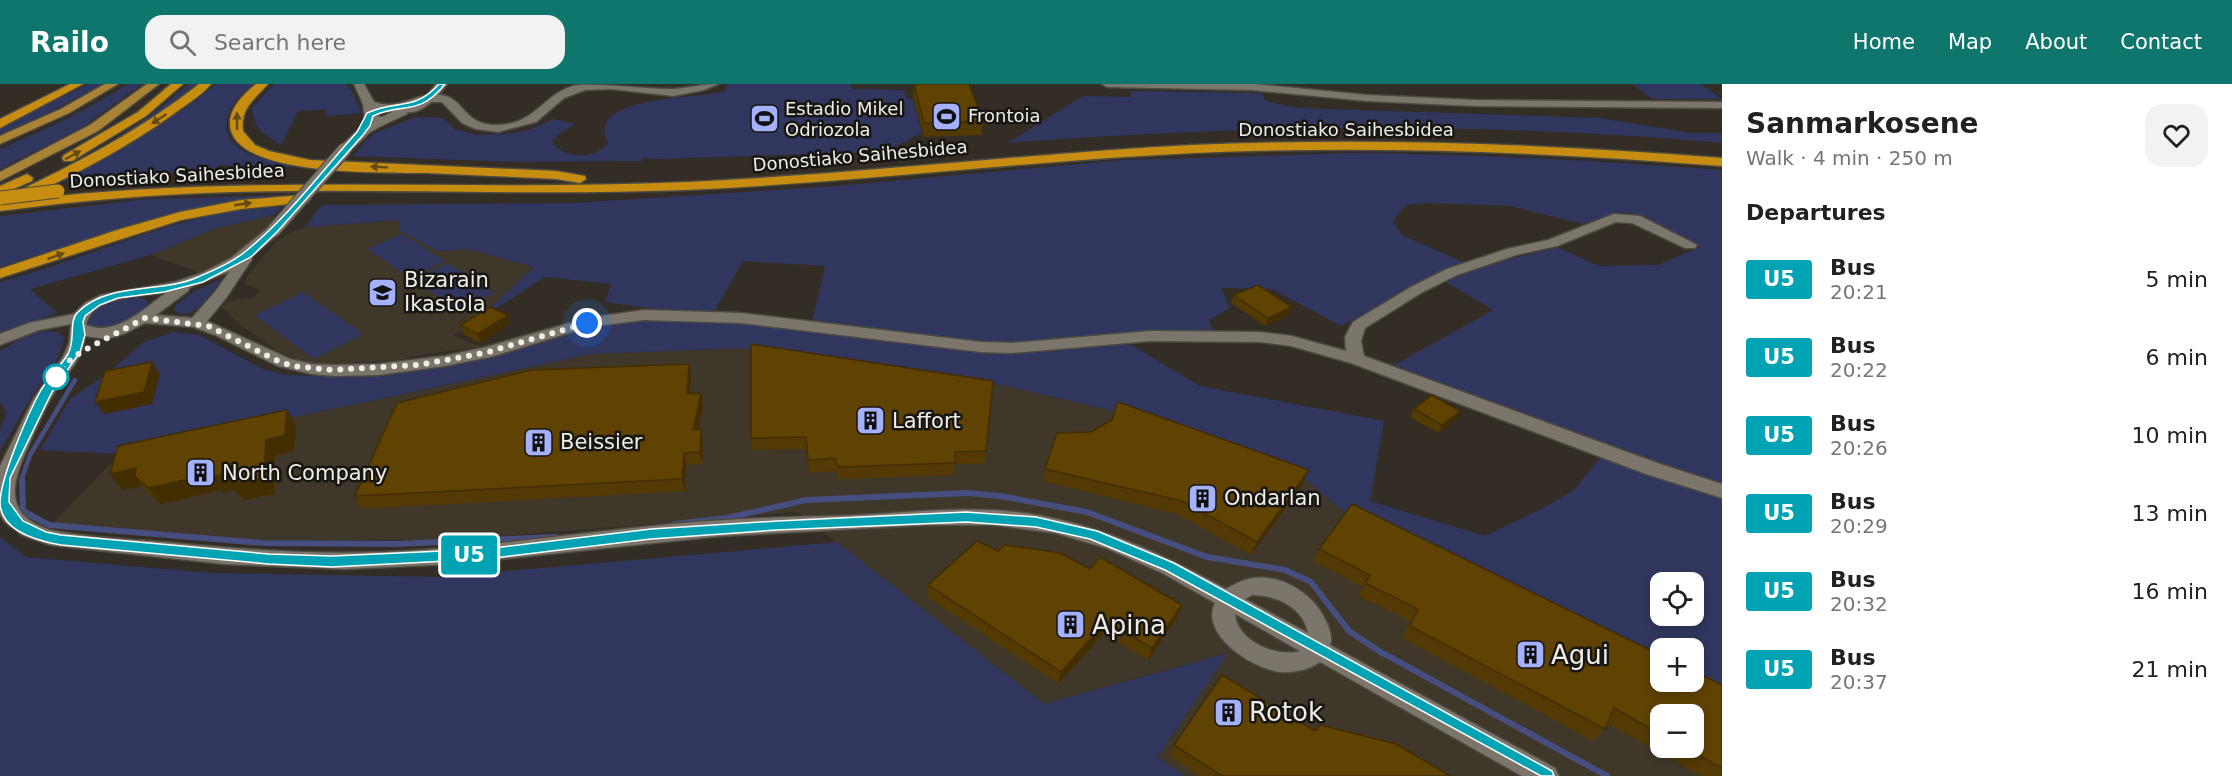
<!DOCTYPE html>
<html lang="en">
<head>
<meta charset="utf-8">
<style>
	:root { --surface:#fff; --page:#f2f2f2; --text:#202124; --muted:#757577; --accent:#0f766e }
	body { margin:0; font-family:"DejaVu Sans",sans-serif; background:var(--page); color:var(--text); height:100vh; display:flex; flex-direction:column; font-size:22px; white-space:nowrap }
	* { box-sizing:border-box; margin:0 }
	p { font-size:20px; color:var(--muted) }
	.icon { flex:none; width:33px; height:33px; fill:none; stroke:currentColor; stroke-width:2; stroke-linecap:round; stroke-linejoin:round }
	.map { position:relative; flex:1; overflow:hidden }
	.drawer { display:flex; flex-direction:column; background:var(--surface); width:510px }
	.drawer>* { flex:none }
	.badge { padding:0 12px; border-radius:4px; font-size:21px; line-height:39px }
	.fabs { position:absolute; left:1650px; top:488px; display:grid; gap:12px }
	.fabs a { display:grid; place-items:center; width:54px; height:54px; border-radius:12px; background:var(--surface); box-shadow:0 3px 9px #0003; font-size:30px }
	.you { position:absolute; width:30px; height:30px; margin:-15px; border:4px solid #fff; border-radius:50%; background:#1a73e8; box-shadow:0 0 0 9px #1a73e833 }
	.map>.badge { position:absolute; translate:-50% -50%; box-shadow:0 0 0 3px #fff }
	h2 { padding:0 24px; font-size:22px; line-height:54px }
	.round { display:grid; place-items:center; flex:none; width:63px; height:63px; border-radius:18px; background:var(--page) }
	.head { display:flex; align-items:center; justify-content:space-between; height:102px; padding:0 24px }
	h1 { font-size:28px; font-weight:800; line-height:45px }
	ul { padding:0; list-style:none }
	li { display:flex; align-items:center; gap:18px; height:78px; padding:0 24px }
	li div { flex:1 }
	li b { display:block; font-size:22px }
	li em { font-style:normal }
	li .badge { min-width:66px; font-weight:700; text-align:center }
	header { display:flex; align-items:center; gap:36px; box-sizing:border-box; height:84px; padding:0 30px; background:var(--accent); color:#fff }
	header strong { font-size:28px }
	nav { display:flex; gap:33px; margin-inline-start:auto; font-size:21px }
	.search { width:420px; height:54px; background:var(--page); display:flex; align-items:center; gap:15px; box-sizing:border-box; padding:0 21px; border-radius:18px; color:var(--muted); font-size:22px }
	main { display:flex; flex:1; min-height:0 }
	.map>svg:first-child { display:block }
	.built { fill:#3f3729; fill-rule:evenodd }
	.green { fill:#31365e; fill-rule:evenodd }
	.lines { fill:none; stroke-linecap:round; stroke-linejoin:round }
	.stream-far1 { stroke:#464e7f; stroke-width:4.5 }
	.stream { stroke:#464e7f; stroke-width:6 }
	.minor-casing { stroke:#4d4a42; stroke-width:3 }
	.tertiary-casing { stroke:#4d4a42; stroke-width:3 }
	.primary-casing { stroke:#4d4a42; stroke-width:3 }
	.motorway-casing { stroke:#4d4a42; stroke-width:3 }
	.minor { fill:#7b756c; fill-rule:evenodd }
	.tertiary { fill:#7b756c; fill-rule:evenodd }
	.primary { fill:#a88335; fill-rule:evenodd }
	.motorway { fill:#c68d11; fill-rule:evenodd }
	.minor-bridge-casing { stroke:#4d4a42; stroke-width:15; stroke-linecap:butt }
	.motorway-bridge-casing { stroke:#4d4a42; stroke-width:15; stroke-linecap:butt }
	.minor-bridge { stroke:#7b756c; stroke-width:13 }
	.motorway-bridge { stroke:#c68d11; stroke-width:13 }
	.wall { fill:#533903; fill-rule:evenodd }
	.shaded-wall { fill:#432e02 }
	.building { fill:#604203; stroke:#432e02; stroke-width:1.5 }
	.oneway { fill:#664c12 }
	.line { fill:#00a3b4; stroke:#fff; stroke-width:1.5 }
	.walk { stroke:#f0ede7; stroke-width:6; stroke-dasharray:0 10.8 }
	.stop-dot { fill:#fff; stroke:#00a3b4; stroke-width:3 }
	.labels { text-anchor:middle; stroke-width:5; stroke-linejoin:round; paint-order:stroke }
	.far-poi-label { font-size:18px; fill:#f0ede7; stroke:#181612; text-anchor:start }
	.far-street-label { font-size:18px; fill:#f0ede7; stroke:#181612 }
	.poi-label { font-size:21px; fill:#f0ede7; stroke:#181612; text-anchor:start }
	.near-poi-label { font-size:26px; fill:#f0ede7; stroke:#181612; text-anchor:start }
</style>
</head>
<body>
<header>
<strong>Railo</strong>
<div class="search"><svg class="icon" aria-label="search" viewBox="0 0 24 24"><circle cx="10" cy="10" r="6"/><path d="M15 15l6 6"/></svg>Search here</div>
<nav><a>Home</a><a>Map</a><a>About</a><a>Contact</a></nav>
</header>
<main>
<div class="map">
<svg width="1722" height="692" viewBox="0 0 1722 692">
	<rect width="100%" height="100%" fill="#332d25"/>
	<g class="built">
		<polygon points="274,131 275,135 257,154 226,176 201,189 150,171 216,144"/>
		<polygon points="399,136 438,167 468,165 534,183 488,226 454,252 481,263 426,270 397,276 308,281 276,266 235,237 221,222 229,217 255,213 260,205 245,201 246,193 277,157 288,150 305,143"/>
		<path d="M739 264 997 300 1114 327 1305 395 1343 427 1660 581V597H1693L1722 692H1185L1157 673 1227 569 1044 620 798 428 452 456H251L53 439 120 370 591 270ZM1660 630H1694V663H1660Z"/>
	</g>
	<g class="green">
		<polygon points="89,0 103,0 42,32 0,50 0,43"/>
		<path d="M128 0H142L81 44 0 85V65C45 46 87 26 128 0Z"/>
		<polygon points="189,0 198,0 150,36 90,72 151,31"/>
		<path d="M216 0H254C241 9 229 21 227 37 221 72 279 79 303 83L218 81 214 86 60 97C115 69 169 40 216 0Z"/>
		<path d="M274 0H345L351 5 362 29 326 32V25L298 27 281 61C263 50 254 46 252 24Z"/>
		<path d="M730 0H850L851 5 903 6 907 14 913 15 922 50C914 51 911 55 905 58 893 64 880 66 867 68L660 75 641 74 642 77 519 78 353 72 366 56 377 48 415 33 443 34 455 45 477 51 515 49 531 45 553 35 576 40 562 48 552 57C557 69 579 74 591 70 597 69 603 63 608 60 588 21 659 16 682 13 696 12 710 9 725 8L727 1Z"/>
		<polygon points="1632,0 1700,0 1722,15 1653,15"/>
		<path d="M1130 7 1261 9 1266 17 1297 24 1599 34 1692 49H1722V59C1484 37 1245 41 1007 59L1083 12 1132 13Z"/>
		<path d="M1352 69C1476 70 1599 77 1722 86V611L1693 597 1694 564H1660V581L1343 427 1305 395 1114 327 997 300 739 264 591 270 120 370 40 366 71 314 104 292 144 258 173 248 199 251 263 285 285 291 317 292 394 285 588 241 682 232 1010 268 1113 257 1133 262 1200 302 1384 337 1370 417 1485 452 1547 422 1575 405 1600 374 1628 371 1394 281 1493 226 1446 198 1469 186 1556 163 1599 182 1658 181 1700 163 1636 131 1620 128 1583 140 1510 122 1425 119 1406 121 1393 137 1402 151 1467 180 1421 200 1341 242 1272 205 1221 204 1230 224 1209 236 1215 251 1016 259 961 258 812 239 825 182 743 177 714 228 665 226 605 218 611 200 545 193 453 252 488 226 534 183 468 165 438 167 400 147 399 136 305 143 322 121 573 119 836 102 1124 76ZM1660 498H1694V531H1660Z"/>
		<polygon points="293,111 204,122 137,139 0,183 0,132 148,115"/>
		<path d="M282 123 274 131 216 144 150 171 30 205 57 229 0 250V198C75 178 147 144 223 129 242 126 263 125 282 123Z"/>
		<polygon points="402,150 445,177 410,194 367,165"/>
		<polygon points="448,179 494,209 459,227 413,196"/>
		<path d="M223 194C213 206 194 240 175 227V222L191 209Z"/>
		<polygon points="303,208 363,250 314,275 255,231"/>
		<path d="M135 212 147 216C152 237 103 248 88 240L87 235C94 218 119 213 135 212Z"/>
		<path d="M44 247 57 248 64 253C61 278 44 294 31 314 20 332 10 350 0 367V346L7 328 0 319V267L24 252Z"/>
		<polygon points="0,453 26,473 210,489 441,493 837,458 1044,620 1228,569 1157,673 1185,692 0,692"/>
	</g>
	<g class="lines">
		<polyline class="stream-far1" points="21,397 30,371 75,296"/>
		<g class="stream">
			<polyline points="22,395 23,427 49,441 263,459 396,460 556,453"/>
			<polyline points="675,440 727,434 806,416 967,409 1000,412 1087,428 1207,473 1285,486 1311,498 1349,547 1379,567 1607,692"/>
		</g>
		<defs>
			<g id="minor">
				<path d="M436 0H447C439 11 422 31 407 28V24L428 10Z"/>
				<polygon points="383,33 389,37 387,39 370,48 349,68 341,68 339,65 341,62 362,42"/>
				<path d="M1614 130 1640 132 1697 161 1695 164H1685L1632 139 1616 138 1557 162 1516 171 1457 191 1421 209 1365 244 1361 257 1364 272 1660 380 1722 400V414L1646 390 1351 279 1291 262 1260 258 1150 257 1012 269 981 268 741 239 644 236 588 243 494 272 445 282 378 291 334 292 312 290 278 282 215 251 193 243 145 239 126 249 107 255 85 252C83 274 69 287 57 304 46 321 38 340 30 358 13 396 0 430 50 446 87 454 126 455 163 458 237 465 311 471 385 468 481 464 576 449 672 440 726 435 780 433 834 432 901 430 970 419 1037 431 1106 443 1166 472 1226 505 1233 501 1240 497 1248 495 1278 488 1312 508 1325 535 1329 543 1333 552 1330 561L1555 684 1559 692H1522L1320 578C1309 586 1294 589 1280 588 1254 585 1199 551 1215 519L1162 489 1106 464 1055 449 993 441H927L721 452 452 480 345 485 224 480 50 461 22 451 5 438 0 430V382L34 314 63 273 69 259 71 240 39 246 0 261V250L29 239 74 230 85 219 101 211 175 198 202 189 231 174 269 143H279L281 146 279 149 251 173 252 175 226 214 207 237 290 275 312 280 334 281 378 280 445 272 486 263 587 234 644 226 741 229 981 258 1012 259 1150 247 1260 248 1292 252 1346 267 1345 253 1353 238 1411 203 1447 185 1507 165 1548 156ZM230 187 215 208 192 234 156 231 188 207 190 203ZM167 208C144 225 116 253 86 241 92 210 142 213 167 208ZM1252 511C1276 511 1303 523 1308 549L1245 515ZM1235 530 1300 567C1277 574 1237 557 1235 530Z"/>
			</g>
			<g id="tertiary">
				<path d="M354 0H364L374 18C401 27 415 8 440 11 465 13 462 42 498 41 537 40 544 8 577 1 606 0 636 4 664 5 683 6 700 0 718 0L704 6 673 12 611 5 585 6 564 14 536 38 498 48 476 45 462 39 442 18H431L407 25V30L383 41 365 37 363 20ZM375 26 392 28 382 33 375 32Z"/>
				<polygon points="1102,0 1255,0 1367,11 1475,16 1722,18 1722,24 1475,22 1367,17 1252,6 1107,3"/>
			</g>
			<g id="primary">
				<polygon points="105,0 118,0 69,29 0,60 0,52 61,25"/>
				<polygon points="147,0 159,0 98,47 0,97 0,88 90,41"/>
			</g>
			<g id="motorway">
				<polygon points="70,0 83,0 0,44 0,35"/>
				<polygon points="171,0 183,0 146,32 72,77 64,77 62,74 64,71 138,28"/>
				<path d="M199 0H211C202 11 187 20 175 29 127 64 74 91 21 116 243 89 465 108 688 98 856 90 1023 70 1192 61 1369 53 1546 60 1722 74V82C1546 68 1370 61 1194 69 1024 77 854 99 684 106 534 112 383 104 233 108 155 110 77 117 0 127V119L13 117 8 114 10 111C77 79 141 46 199 0Z"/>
				<path d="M256 0H268C255 15 240 24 243 47L255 61 269 67 310 76 556 87 585 92 586 95 580 99 556 95C513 93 470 91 428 89 390 88 233 94 230 41 229 24 244 10 256 0Z"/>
				<polygon points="27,90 33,94 32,97 0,111 0,102"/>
				<polygon points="303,111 308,112 310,115 308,118 241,125 181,136 0,194 0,185 117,146 180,128 241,116"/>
			</g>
		</defs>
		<use href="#minor" class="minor-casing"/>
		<use href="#tertiary" class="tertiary-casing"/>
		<use href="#primary" class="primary-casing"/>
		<use href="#motorway" class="motorway-casing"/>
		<use href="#minor" class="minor"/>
		<use href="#tertiary" class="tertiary"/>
		<use href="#primary" class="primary"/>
		<use href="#motorway" class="motorway"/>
		<defs>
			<polyline id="minor-bridge" points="274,146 345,65"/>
			<polyline id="motorway-bridge" points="0,114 58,107"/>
		</defs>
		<use href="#minor-bridge" class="minor-bridge-casing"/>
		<use href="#motorway-bridge" class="motorway-bridge-casing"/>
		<use href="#minor-bridge" class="minor-bridge"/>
		<use href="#motorway-bridge" class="motorway-bridge"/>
	</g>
	<g class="wall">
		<polygon points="914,0 983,37 982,51 924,53 913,13"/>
		<polygon points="1234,211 1289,231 1265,242 1231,219"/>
		<polygon points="508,231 510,239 480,259 463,250 460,241"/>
		<polygon points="689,280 691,292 690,309 701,310 703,322 698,346 703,358 702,380 686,381 685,407 361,425 355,412"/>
		<polygon points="993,297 985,379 955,380 954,391 838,395 836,387 809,389 807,365 752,366 751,354"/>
		<polygon points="1414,325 1456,335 1438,349 1410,333"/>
		<polygon points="296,342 294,367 275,372 274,410 244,416 239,410 237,410 235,406 223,409 221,406 160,420 147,408 142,402 122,406 118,362"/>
		<polygon points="1045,385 1303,399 1251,471 1177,430 1043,397"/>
		<path d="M1319 465 1722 601V692H1701L1607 639 1605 645 1593 657 1402 554 1410 537 1358 512 1363 503 1313 477ZM1660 630 1694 663H1660Z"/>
		<polygon points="998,467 1177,533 1148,576 1103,550 1058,600 927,513 928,501"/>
		<polygon points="1315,647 1450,692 1199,692 1169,672 1174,661"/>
	</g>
	<g class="shaded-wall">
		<polygon points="1292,223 1289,231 1265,242 1268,234"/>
		<polygon points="508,231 510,239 480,259 478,250"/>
		<polygon points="152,278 160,290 152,320 104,330 95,318"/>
		<polygon points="689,280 691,292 689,322 687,309"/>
		<polygon points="701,310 703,322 695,358 693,346"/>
		<polygon points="287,326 296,342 294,367 275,372 274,410 244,416 239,410 237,410 235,406 223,409 221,406 160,420 148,404 212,390 227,389 234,393 266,356"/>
		<polygon points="1460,327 1456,335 1438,349 1442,341"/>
		<polygon points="701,345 703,358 702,380 700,368"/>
		<polygon points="684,369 686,381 685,407 682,395"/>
		<polygon points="136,384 135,392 142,402 122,406 110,390"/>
		<polygon points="1309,386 1303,399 1251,471 1257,458"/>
		<polygon points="1182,521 1177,533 1148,576 1152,564"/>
		<polygon points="1106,537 1103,550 1058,600 1061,588"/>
	</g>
	<g class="building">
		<polygon points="914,0 969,0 983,37 924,39"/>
		<polygon points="1258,201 1292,223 1268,234 1234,211"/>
		<polygon points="490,223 508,231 478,250 460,241"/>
		<polygon points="751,260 993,297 986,367 955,368 955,379 838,383 835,374 808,376 806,353 751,354"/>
		<polygon points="152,278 144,308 95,318 105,287"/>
		<polygon points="689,280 687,309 701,310 693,346 701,345 700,368 684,369 682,395 355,412 397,319 531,286"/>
		<polygon points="1432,311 1460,327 1442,341 1414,325"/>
		<polygon points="1118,318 1309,386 1257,458 1182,417 1045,385 1057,349 1091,348 1112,336"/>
		<polygon points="287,326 285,351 266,356 264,394 233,400 234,393 227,394 227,389 212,393 212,390 148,404 135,392 136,384 110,390 118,362"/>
		<polygon points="1352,420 1660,571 1660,597 1694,597 1694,587 1722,601 1722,684 1684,663 1694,663 1694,630 1660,630 1660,650 1614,624 1605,645 1410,542 1418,525 1365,499 1370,491 1319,465"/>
		<polygon points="977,457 998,467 1005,461 1060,469 1090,485 1100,473 1182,521 1152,564 1106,537 1061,588 928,501"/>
		<polygon points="1222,591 1315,647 1320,641 1396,660 1450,692 1222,692 1174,661"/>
	</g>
	<defs><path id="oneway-solid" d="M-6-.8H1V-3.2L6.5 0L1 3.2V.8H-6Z" transform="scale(1.5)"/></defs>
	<g class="oneway">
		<use href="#oneway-solid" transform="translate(159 35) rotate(147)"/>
		<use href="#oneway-solid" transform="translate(237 37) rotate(-90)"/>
		<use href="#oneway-solid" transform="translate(73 71) rotate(-28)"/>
		<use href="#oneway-solid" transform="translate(379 83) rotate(-177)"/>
		<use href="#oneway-solid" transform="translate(243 120) rotate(-8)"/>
		<use href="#oneway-solid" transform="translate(56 172) rotate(-20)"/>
	</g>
	<path class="line" d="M439 0H445C419 33 403 18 373 32L370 42 363 51 277 148 251 173 203 198 164 208 118 214 100 221 85 232 83 238 85 251 80 268 52 308 10 394 9 418 23 437 46 448 61 451 269 470 332 472 486 465 651 445 777 437 966 428 1036 433 1097 447 1174 479 1552 687 1554 692H1541L1165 486 1090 455 1036 443 966 438 777 446 651 455 486 475 332 483 269 480 61 461C38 457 1 447 0 419 0 395 28 329 41 306 49 293 60 283 68 270 76 256 68 237 78 228 110 197 161 210 198 193 214 186 233 178 246 167 288 133 322 87 357 48L367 29C397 15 414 28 439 0Z"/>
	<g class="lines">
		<polyline class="walk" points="56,293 69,277 81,268 145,234 208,242 278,277 293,282 331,286 417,281 452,275 488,268 587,239"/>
	</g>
	<defs>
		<symbol id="stadium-square" viewBox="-11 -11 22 22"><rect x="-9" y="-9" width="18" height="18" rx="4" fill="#a4b1fc" stroke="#181612"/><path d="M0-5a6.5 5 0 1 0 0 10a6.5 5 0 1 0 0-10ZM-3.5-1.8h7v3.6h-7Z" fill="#111"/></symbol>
		<symbol id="school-square" viewBox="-11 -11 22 22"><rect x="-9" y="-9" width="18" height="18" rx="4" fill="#a4b1fc" stroke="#181612"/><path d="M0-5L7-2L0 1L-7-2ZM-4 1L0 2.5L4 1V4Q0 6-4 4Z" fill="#111"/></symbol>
		<symbol id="building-square" viewBox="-11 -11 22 22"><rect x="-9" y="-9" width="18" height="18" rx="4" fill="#a4b1fc" stroke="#181612"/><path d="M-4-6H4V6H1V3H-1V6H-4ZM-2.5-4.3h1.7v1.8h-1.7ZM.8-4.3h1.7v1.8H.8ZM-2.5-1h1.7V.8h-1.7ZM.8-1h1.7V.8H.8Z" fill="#111"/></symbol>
	</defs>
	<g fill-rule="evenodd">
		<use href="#stadium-square" x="930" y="16" width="33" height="33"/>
		<use href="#stadium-square" x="748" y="18" width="33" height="33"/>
		<use href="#school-square" x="366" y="192" width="33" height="33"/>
		<use href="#building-square" x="854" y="320" width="33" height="33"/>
		<use href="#building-square" x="522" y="342" width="33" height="33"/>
		<use href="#building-square" x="184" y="372" width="33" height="33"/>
		<use href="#building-square" x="1186" y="398" width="33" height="33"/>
		<use href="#building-square" x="1054" y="524" width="33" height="33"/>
		<use href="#building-square" x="1514" y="554" width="33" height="33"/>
		<use href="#building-square" x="1212" y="612" width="33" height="33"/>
	</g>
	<circle class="stop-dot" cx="56" cy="293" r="12"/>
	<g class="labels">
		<g class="far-poi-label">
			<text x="785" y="31">Estadio Mikel<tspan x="785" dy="21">Odriozola</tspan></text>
			<text x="968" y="38">Frontoia</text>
		</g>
		<g class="far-street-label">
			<text x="1346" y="52">Donostiako Saihesbidea</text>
			<text transform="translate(860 72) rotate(-5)" y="6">Donostiako Saihesbidea</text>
			<text transform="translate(177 92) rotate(-3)" y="6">Donostiako Saihesbidea</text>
		</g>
		<g class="poi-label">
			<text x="404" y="203">Bizarain<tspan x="404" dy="24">Ikastola</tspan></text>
			<text x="892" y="344">Laffort</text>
			<text x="560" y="365">Beissier</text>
			<text x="222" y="396">North Company</text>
			<text x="1224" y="421">Ondarlan</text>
		</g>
		<g class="near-poi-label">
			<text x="1092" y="550">Apina</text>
			<text x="1551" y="580">Agui</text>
			<text x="1249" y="637">Rotok</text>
		</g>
	</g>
</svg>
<div class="fabs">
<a><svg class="icon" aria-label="locate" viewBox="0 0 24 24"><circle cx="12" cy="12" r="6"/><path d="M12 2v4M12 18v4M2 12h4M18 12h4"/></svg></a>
<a>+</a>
<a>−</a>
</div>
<div class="you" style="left:587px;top:239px"></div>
<b class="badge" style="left:469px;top:471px;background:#00a3b4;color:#fff">U5</b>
</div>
<section class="drawer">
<div class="head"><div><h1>Sanmarkosene</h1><p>Walk · 4 min · 250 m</p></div><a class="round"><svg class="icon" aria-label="heart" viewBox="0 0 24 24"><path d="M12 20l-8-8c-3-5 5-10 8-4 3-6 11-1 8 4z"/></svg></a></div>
<h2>Departures</h2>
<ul>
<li><span class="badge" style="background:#00a3b4;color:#fff">U5</span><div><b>Bus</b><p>20:21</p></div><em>5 min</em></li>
<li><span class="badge" style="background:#00a3b4;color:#fff">U5</span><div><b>Bus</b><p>20:22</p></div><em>6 min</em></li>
<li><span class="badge" style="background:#00a3b4;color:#fff">U5</span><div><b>Bus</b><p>20:26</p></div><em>10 min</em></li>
<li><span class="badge" style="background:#00a3b4;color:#fff">U5</span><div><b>Bus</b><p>20:29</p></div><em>13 min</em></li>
<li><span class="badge" style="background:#00a3b4;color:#fff">U5</span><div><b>Bus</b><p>20:32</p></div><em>16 min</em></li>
<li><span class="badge" style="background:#00a3b4;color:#fff">U5</span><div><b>Bus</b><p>20:37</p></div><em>21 min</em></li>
</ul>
</section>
</main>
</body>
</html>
